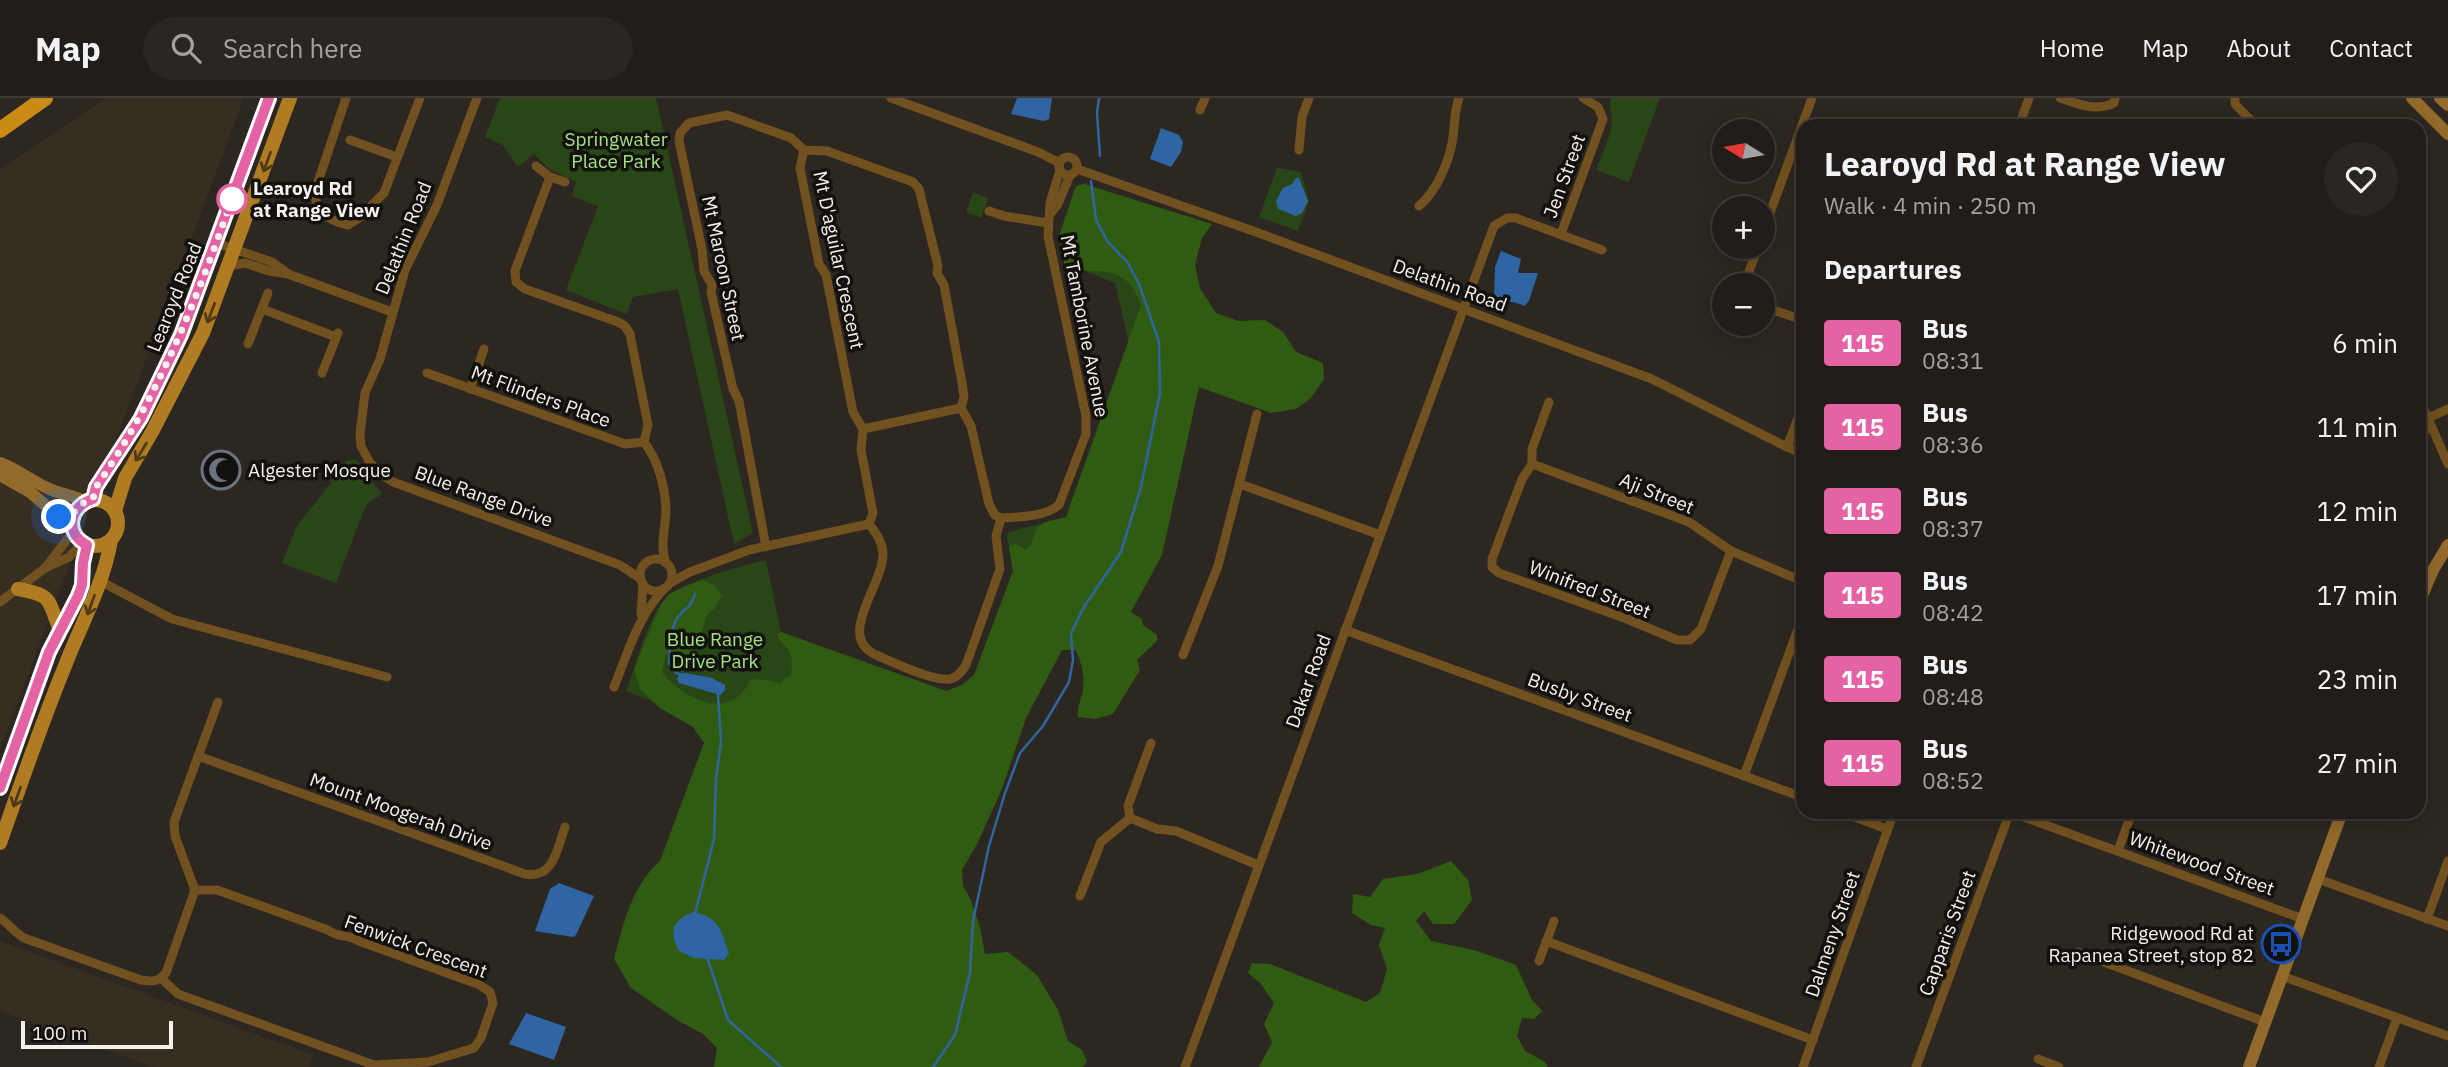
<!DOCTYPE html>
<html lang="en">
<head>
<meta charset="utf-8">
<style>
	:root { --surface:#221d19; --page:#2a2622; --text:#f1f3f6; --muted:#a2a2a2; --line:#3f3b38 }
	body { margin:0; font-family:"IBM Plex Sans",sans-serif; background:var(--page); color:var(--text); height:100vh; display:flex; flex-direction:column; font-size:26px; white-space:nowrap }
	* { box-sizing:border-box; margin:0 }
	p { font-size:23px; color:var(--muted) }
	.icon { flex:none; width:38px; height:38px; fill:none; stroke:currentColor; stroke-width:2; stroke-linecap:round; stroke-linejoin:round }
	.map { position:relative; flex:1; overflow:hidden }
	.panel { position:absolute; left:1796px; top:21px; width:630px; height:700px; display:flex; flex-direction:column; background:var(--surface); border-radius:21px; box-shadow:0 4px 18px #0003,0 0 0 2px var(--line) }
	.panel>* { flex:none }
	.badge { padding:0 14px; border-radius:5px; font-size:24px; line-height:46px }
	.needle { width:46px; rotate:281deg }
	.controls { position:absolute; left:1712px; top:21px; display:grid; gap:14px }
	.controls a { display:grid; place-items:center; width:63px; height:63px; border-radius:50%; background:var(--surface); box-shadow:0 4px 18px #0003,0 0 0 2px var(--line); font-size:35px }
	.scale { position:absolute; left:21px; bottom:18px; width:152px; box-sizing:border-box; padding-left:7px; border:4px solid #f5f1ec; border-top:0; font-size:19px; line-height:24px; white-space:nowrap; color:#f5f1ec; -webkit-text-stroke:5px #13110e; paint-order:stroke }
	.you { position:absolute; width:35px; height:35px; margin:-18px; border:5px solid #fff; border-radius:50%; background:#1a73e8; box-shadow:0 0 0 10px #1a73e833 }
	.map>.badge { position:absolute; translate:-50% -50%; box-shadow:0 0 0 4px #fff }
	h2 { padding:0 28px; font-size:26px; line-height:63px }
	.round { display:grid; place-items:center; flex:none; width:74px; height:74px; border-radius:37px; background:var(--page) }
	.headline { display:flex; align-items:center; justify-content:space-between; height:119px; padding:0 28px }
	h1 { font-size:33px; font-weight:700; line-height:52px }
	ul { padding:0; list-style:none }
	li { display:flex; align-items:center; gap:21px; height:84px; padding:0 28px }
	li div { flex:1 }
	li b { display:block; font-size:26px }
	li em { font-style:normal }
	li .badge { min-width:77px; font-weight:700; text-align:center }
	header { display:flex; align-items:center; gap:42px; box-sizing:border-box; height:98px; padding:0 35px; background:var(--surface); border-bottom:2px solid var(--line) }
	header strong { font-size:33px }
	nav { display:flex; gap:38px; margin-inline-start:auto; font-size:24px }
	.search { width:490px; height:63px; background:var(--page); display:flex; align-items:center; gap:18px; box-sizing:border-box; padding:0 24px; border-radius:38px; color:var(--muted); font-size:26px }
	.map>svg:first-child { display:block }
	.built { fill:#372e22 }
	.green { fill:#294617 }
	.forest { fill:#305c11 }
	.water { fill:#2f65a2 }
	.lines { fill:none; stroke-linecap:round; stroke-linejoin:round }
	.stream { stroke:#2f65a2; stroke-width:2.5 }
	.street { stroke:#71511f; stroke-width:9 }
	.secondary { stroke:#926a2b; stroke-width:12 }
	.primary { stroke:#af7b23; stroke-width:14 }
	.highway { stroke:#c98b15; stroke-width:16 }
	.oneway { stroke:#513b16 }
	.line-casing { stroke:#fff; stroke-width:16 }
	.line { stroke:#e463a4; stroke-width:10 }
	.walk { stroke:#f5f1ec; stroke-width:7; stroke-dasharray:0 12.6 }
	.stop-dot { fill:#fff; stroke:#e463a4; stroke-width:3.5 }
	.labels { text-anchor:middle; stroke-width:7; stroke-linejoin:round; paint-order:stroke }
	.park-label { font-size:19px; fill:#a2e180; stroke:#13110e }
	.street-label { font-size:19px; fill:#f5f1ec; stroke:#13110e }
	.stop-label { font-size:19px; font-weight:bold; fill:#f5f1ec; stroke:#13110e; text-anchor:start }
	.poi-label { font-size:19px; fill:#f5f1ec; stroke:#13110e; text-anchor:start }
</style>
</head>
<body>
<header>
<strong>Map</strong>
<div class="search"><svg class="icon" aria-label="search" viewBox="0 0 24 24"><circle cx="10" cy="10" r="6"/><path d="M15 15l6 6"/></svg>Search here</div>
<nav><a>Home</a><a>Map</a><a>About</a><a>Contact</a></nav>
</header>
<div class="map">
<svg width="2448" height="969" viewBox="0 0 2448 969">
	<rect width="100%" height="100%" fill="#2d2721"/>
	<g class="built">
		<polygon points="106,0 244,0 0,652 0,72"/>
		<polygon points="0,843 313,957 309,969 154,969 0,913"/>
	</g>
	<g class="green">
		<polygon points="500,0 656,0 753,435 734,446 678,191 633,199 626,216 566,192 598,108 572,98 576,84 549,71 534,56 518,69 503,47 485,39"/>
		<path d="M1611 0H1660L1629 84 1596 72C1601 57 1612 38 1612 22 1612 14 1608 8 1611 0Z"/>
		<polygon points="1277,70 1301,74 1309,104 1298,133 1259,119"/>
		<polygon points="1084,86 1151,177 1129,245 1115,185 1078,170 1066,173 1059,138 1076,88"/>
		<polygon points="973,94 988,100 981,120 966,114"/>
		<polygon points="350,362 356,362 382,396 368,405 364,412 336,485 282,465 297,428 330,386 334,376 331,370"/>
		<path d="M1066 419 928 711 626 593C636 568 646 527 661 506 676 484 739 469 766 462L781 534 947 593 962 587 974 577 1013 473 1007 438 1009 434Z"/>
	</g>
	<g class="forest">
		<path d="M1084 86 1212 126 1202 140 1195 167 1200 190 1216 215 1238 223 1265 222 1283 234 1296 254 1323 265 1324 281 1311 300 1296 311 1271 315 1199 289 1162 457 1131 514 1142 521 1143 527 1157 537V543L1137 562 1140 572 1113 616 1095 621 1078 619C1077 607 1082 601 1083 591 1085 578 1081 562 1075 552H1062L1026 620 1002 691 977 746 962 772 963 788 970 800 980 829 985 856 1008 854 1037 877 1058 912 1068 943 1082 952 1087 964 1082 969H714L717 950 703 936 677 922 631 890 614 861C623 827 632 787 660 763L704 645 693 629 660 610 640 591 634 571 661 506 669 496 681 490 702 482 714 487 722 497 714 511 708 515 692 561 678 562 675 557 666 556 662 574C683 602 732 624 750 582L759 581 779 585 791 577C792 569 793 559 788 551 784 545 779 544 777 536L781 534 946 593 962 587 974 577 1013 473 1009 449 1016 446 1025 451 1031 447C1037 422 1043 425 1066 419L1141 207C1131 180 1118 172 1089 173 1080 173 1076 171 1066 173L1059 138 1076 88Z"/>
		<polygon points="1451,763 1468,782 1472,802 1454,826 1433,826 1424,813 1416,823 1431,843 1477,853 1516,867 1532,902 1542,913 1534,921 1522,920 1517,938 1525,953 1545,964 1548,969 1259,969 1272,944 1264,926 1274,905 1261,886 1248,875 1252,865 1270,866 1366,904 1380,895 1387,871 1379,847 1385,830 1371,827 1352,815 1353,796 1370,799 1383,781 1417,776"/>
	</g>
	<g class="water">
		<polygon points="1017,0 1052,0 1049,21 1044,23 1011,16"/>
		<polygon points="1161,30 1179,37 1183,44 1181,54 1171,69 1150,61"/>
		<polygon points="1296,80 1299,80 1308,103 1302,115 1296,118 1278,111 1276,103 1283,90 1292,86"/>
		<path d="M1501 153 1521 161 1518 175H1538L1529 203 1524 208C1513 201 1504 206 1494 200L1495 169Z"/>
		<polygon points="686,575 712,580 725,587 725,592 720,597 679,585 677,581 680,576"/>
		<polygon points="559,785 594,798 576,837 573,839 535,833 550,791"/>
		<path d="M694 814C720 820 721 832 729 855L724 862 694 860 679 853C669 834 672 821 694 814Z"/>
		<polygon points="526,915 566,929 554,962 509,946"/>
	</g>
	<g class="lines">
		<g class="stream">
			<polyline points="1099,0 1097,15 1100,58"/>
			<path d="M682 577 676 575 669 565C670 551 670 531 678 519 686 508 690 512 695 496"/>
			<polyline points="695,816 714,741 716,681 721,644 718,596"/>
			<polyline points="707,859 728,922 781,969"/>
			<polyline points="933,969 955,937 970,875 973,823 989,748 1005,695 1020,655 1043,628 1069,584 1073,562 1071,536 1082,512 1121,454 1141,389 1160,295 1159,244 1139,186 1128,165 1108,144 1096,122 1091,83"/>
		</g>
		<g class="street">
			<path d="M346 0 314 96C318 115 329 123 348 127L359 120 384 95 420 0"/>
			<polyline points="477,0 437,107 405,172 380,261 365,295 360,336 361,348 370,365 384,378 393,384 620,467 641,481"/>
			<polyline points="891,0 1038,54 1060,65"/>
			<path d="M2060 0C2079 6 2095 14 2114 5L2115 0"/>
			<polyline points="2235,0 2235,6 2256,28"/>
			<polyline points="1200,12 1205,0"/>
			<polyline points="2019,28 2029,0"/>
			<polyline points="2239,28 2249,20"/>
			<polyline points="350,42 397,59"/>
			<polyline points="1299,52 1302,19 1309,0"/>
			<circle cx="1068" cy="68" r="9"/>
			<polyline points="536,68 550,79 565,84"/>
			<polyline points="1077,71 1256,134 1652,281 1787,349 1802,355"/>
			<path d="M550 79 515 173 516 184 525 191 618 224 625 228 630 236 648 327 644 344C658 362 665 388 666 411 666 430 659 447 666 465"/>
			<path d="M1419 108C1437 93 1450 62 1453 39 1455 25 1454 13 1459 0"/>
			<polyline points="989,113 1004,118 1048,125"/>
			<polyline points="1051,115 1058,106 1070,77"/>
			<polyline points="1561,136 1603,21 1598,9 1583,0"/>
			<polyline points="1762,137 1812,0"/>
			<polyline points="216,145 272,164 287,175"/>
			<polyline points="229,168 245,165 269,173 288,176 392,214"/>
			<polyline points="1744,187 1758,149"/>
			<polyline points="1762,208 1802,222"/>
			<polyline points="262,211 336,239"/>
			<polyline points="248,246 268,195"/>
			<polyline points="322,275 338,235"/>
			<polyline points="427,275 625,346 644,344"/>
			<polyline points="470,291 484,251"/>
			<polyline points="2418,298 2448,366"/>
			<polyline points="2428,320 2448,311"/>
			<polyline points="863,331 853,314 826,177 819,166 800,70 804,52 827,53 913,84 919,91 938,168 937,175 944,187 962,285 964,299 961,310"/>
			<polyline points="2418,335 2432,329"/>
			<polyline points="1787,349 1802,309"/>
			<polyline points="1532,366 1522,381 1492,461 1492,469 1499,475 1627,521 1677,542 1690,542 1701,531 1731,453"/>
			<polyline points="1532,366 1689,424 1731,453 1802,483"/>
			<polyline points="1532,366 1532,351 1549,304"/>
			<polyline points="1240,386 1380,437"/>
			<path d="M1001 420C1020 419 1044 419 1059 407L1086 336V318L1048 138 1050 105 1060 72"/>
			<polyline points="869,426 873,415 861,352 863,331 961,310 971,328 989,406 995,417 1001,420"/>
			<polyline points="766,449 739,303 733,291 711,194 712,187 704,173 702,151 679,43 680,35 689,25 727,17 791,40 804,52"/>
			<circle cx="656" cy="477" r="16"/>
			<polyline points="45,470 73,434"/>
			<polyline points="100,483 172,521 387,579"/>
			<path d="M670 485 690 474 749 452 869 426C876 435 882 443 883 455 884 487 835 538 876 557 893 564 933 584 950 581 958 579 962 573 966 567L1000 471 996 438 1001 420"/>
			<polyline points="0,504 45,470 69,459 83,445"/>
			<polyline points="641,517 643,486"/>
			<polyline points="1345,532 1802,699"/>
			<polyline points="1183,557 1218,468 1257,316"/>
			<path d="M614 589C628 554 638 518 665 490"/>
			<polyline points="1151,645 1128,708 1130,720 1157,731 1176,733 1258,767"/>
			<path d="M198 658 525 776C554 781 557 751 565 729"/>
			<polyline points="1744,678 1802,520"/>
			<polyline points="1841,714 1887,731"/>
			<polyline points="2010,714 2303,821"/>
			<polyline points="2321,714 2340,720"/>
			<polyline points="2118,753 2132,714"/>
			<polyline points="2318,781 2448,828"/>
			<polyline points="1080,798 1101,744 1130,720"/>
			<path d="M0 820C8 825 14 834 24 840L141 882C152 884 158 884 166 875L195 792 175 738 174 724 218 604"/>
			<polyline points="2427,821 2448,763"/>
			<polyline points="1546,843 1813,942"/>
			<polyline points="2077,854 2265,924"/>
			<polyline points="1539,863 1554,823"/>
			<polyline points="2282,878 2448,938"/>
			<path d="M161 880 178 896 374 967 428 964 474 950 481 940 493 905 490 894 480 887 359 843C349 836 337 840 328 832L217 792H195"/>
			<polyline points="2038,961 2059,969"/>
			<polyline points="1185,969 1494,128 1507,120 1516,120 1602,152"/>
			<polyline points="1803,969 1894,714"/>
			<polyline points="1916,969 2010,714"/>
			<polyline points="2379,969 2397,920"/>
		</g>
		<g class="secondary">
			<polyline points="2412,0 2448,36"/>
			<polyline points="2440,0 2448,7"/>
			<path d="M0 365C19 372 34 385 52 392 63 397 75 397 85 404"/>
			<polyline points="0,377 30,394 59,419 71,425"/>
			<polyline points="2418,507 2433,472 2448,447"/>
			<polyline points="2249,969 2342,714"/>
		</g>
		<g class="primary">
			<polyline points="93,401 96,389 133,333 182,237 270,0"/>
			<circle cx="95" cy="425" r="23"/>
			<polyline points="115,413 125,380 152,334 203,235 290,0"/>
			<path d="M18 491C52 497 48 501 59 530"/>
			<polyline points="0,690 49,554 82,487 83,465 87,447"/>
			<path d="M0 745C21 686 41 626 65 568 81 526 104 486 111 442"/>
		</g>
		<polyline class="highway" points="0,32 45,0"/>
	</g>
	<defs><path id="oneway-shaft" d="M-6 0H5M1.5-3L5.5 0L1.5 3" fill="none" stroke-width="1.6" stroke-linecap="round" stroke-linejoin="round" transform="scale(1.75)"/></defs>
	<g class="oneway">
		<use href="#oneway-shaft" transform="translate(267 64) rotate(110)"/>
		<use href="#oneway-shaft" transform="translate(211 215) rotate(111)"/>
		<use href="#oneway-shaft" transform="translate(141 354) rotate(122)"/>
		<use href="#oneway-shaft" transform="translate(91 507) rotate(110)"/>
		<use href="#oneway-shaft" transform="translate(17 699) rotate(110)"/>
	</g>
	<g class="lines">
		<defs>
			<path id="line" d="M0 690 49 554 78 498 82 487 83 465 87 447C64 435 69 408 93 401L96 389 141 320 181 237 269 0"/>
		</defs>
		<use href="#line" class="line-casing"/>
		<use href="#line" class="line"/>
		<path class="walk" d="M59 419 71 425C73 411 80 405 93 401L96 389C160 296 196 203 233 98L232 101"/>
	</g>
	<defs>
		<symbol id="mosque-ring" viewBox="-11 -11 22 22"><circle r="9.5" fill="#13110e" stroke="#6b7280" stroke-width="1.5"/><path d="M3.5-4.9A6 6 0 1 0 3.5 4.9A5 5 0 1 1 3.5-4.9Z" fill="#6b7280"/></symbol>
		<symbol id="bus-ring" viewBox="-11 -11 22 22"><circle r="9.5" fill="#13110e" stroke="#1a4fb4" stroke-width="1.5"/><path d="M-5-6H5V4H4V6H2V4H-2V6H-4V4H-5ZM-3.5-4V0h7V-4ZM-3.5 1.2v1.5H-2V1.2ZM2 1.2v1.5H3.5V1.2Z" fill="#1a4fb4"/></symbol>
	</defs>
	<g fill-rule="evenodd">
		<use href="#mosque-ring" x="199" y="350" width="44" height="44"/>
		<use href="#bus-ring" x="2259" y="824" width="44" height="44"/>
	</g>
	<circle class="stop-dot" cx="232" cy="101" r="14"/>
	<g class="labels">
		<g class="park-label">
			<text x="616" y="48">Springwater<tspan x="616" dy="22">Place Park</tspan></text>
			<text x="715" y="548">Blue Range<tspan x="715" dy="22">Drive Park</tspan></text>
		</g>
		<g class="street-label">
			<text transform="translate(1564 78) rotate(-70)" y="7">Jen Street</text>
			<text transform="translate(403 140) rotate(-68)" y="7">Delathin Road</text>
			<text transform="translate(839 162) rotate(78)" y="7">Mt D'aguilar Crescent</text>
			<text transform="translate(724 170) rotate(78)" y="7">Mt Maroon Street</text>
			<text transform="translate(1450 187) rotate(20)" y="7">Delathin Road</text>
			<text transform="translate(174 199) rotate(-68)" y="7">Learoyd Road</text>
			<text transform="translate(1085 228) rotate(79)" y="7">Mt Tamborine Avenue</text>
			<text transform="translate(541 298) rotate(20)" y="7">Mt Flinders Place</text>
			<text transform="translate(1657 395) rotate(22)" y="7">Aji Street</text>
			<text transform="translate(484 398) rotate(20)" y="7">Blue Range Drive</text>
			<text transform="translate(1590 491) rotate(21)" y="7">Winifred Street</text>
			<text transform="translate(1308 583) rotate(-70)" y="7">Dakar Road</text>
			<text transform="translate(1580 599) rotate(20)" y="7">Busby Street</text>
			<text transform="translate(401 713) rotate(20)" y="7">Mount Moogerah Drive</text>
			<text transform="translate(2202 765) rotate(20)" y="7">Whitewood Street</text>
			<text transform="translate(1947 835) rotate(-70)" y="7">Capparis Street</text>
			<text transform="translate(1832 836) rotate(-71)" y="7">Dalmeny Street</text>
			<text transform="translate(416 848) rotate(20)" y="7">Fenwick Crescent</text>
		</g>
		<g class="stop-label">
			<text x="253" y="97">Learoyd Rd<tspan x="253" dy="22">at Range View</tspan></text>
		</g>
		<g class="poi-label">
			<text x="248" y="379">Algester Mosque</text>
			<text x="2254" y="842" text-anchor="end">Ridgewood Rd at<tspan x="2254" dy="22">Rapanea Street, stop 82</tspan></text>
		</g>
	</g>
</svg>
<div class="controls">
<a><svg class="needle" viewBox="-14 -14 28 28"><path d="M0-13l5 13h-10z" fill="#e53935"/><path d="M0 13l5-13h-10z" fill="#a2a2a2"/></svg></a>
<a>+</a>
<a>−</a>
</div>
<div class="scale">100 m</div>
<div class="you" style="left:59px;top:419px"></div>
<section class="panel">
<div class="headline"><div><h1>Learoyd Rd at Range View</h1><p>Walk · 4 min · 250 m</p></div><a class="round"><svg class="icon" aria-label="heart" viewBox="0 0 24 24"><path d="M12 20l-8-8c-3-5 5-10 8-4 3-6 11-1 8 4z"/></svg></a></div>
<h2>Departures</h2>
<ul>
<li><span class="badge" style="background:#e463a4;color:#fff">115</span><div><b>Bus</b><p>08:31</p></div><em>6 min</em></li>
<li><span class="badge" style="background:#e463a4;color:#fff">115</span><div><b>Bus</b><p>08:36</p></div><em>11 min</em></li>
<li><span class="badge" style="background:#e463a4;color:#fff">115</span><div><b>Bus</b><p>08:37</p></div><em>12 min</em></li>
<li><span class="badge" style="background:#e463a4;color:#fff">115</span><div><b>Bus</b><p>08:42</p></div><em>17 min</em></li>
<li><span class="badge" style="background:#e463a4;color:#fff">115</span><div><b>Bus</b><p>08:48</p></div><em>23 min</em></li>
<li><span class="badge" style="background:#e463a4;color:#fff">115</span><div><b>Bus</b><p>08:52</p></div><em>27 min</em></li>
</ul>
</section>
</div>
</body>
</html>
